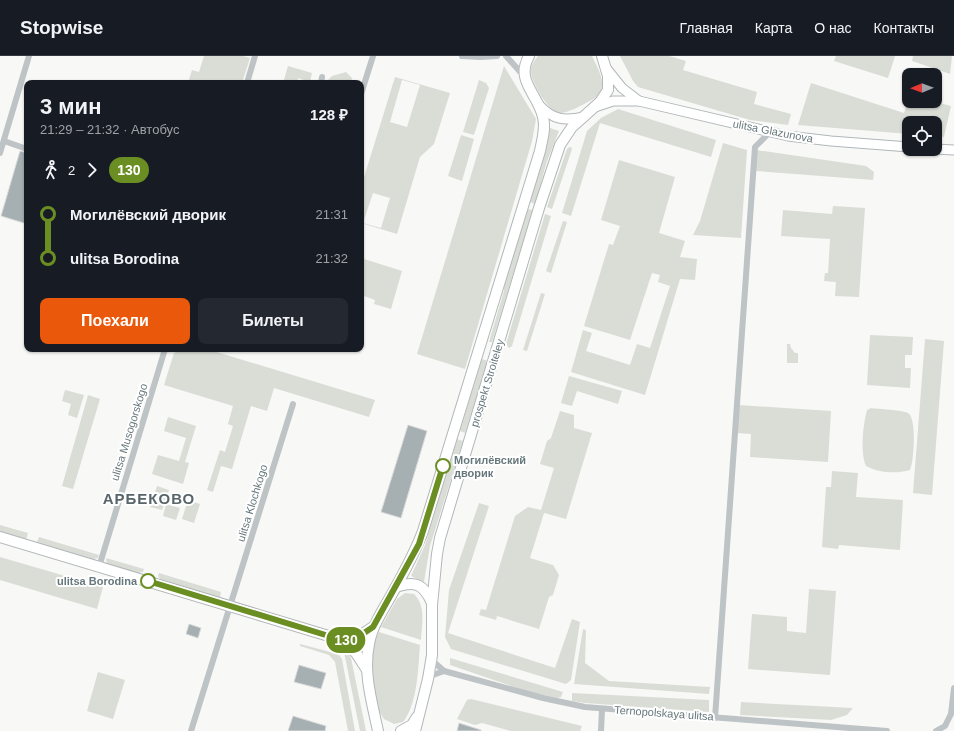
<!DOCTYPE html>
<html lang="ru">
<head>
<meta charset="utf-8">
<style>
	:root { --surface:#171b24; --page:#242831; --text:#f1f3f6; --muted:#9ea1a6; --line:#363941; --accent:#ea580c }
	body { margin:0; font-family:Helvetica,sans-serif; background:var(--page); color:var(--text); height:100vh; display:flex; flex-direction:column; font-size:15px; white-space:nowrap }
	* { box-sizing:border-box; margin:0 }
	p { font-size:13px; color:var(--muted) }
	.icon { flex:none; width:22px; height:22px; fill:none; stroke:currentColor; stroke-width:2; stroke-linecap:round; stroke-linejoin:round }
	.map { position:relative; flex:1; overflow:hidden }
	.details { position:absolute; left:24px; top:24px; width:340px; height:272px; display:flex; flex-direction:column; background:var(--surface); border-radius:8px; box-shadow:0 1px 3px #0004 }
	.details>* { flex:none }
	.badge { padding:0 8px; border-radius:13px; font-size:14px; line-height:26px }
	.needle { width:26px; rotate:269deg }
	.tools { position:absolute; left:902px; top:12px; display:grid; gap:8px }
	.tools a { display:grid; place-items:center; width:40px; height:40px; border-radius:8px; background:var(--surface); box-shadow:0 1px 3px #0004; font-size:20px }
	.map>.badge { position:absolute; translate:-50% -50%; box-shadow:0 0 0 2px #fff }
	.legs { display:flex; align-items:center; gap:6px; height:44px; padding:0 16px; font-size:13px }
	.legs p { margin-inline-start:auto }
	.summary { display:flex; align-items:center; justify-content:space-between; height:68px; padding:0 16px }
	h1 { font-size:22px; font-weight:700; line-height:30px }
	.cta { display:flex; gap:8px; margin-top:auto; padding:8px 16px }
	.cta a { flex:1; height:46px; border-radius:8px; background:var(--accent); color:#fff; font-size:16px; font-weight:700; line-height:46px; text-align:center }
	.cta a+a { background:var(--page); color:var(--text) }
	ul { padding:0 16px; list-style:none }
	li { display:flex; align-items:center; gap:14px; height:44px; font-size:15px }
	li i { display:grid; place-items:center; width:6px; height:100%; margin:0 5px; background:currentColor }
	li i::after { content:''; width:10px; height:10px; margin:-5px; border:3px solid; border-radius:50%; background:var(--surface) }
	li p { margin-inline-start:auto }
	li:first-child i { background:linear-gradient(#0000 50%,currentColor 0) }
	li:last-child i { background:linear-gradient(currentColor 50%,#0000 0) }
	header { display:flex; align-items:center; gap:24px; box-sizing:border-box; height:56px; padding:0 20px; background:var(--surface); border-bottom:1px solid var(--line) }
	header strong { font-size:19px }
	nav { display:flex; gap:22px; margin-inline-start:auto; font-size:14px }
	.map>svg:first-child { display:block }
	.green { fill:#daddd6; fill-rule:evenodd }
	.building { fill:#a6afb2; stroke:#dadad9 }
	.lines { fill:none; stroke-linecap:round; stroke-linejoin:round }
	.secondary-casing { stroke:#b1b7ba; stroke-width:11 }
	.primary-casing { stroke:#b2b7b9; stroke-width:12 }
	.street { stroke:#bec3c5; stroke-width:6 }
	.secondary { stroke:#fff; stroke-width:9 }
	.primary { stroke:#fff; stroke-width:10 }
	.line-1-casing { stroke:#fff; stroke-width:9 }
	.line-1 { stroke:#6b8e23; stroke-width:6 }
	.stop-1-dot { fill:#fff; stroke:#6b8e23; stroke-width:2 }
	.labels { text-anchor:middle; stroke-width:4; stroke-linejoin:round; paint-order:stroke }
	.street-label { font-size:11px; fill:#67787d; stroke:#fff }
	.stop-label { font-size:11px; font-weight:bold; fill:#67787d; stroke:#fff; text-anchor:start }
	.district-label { font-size:15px; font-weight:bold; letter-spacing:1px; fill:#58656a; stroke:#fff }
</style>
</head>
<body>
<header>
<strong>Stopwise</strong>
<nav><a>Главная</a><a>Карта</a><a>О нас</a><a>Контакты</a></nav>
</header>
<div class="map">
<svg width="954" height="675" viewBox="0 0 954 675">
	<rect width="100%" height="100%" fill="#f8f8f7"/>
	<g class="green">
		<polygon points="204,0 243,0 250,2 242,27 188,27 192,14 199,16"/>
		<path d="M538 0H592C598 13 607 26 599 40 589 45 569 58 558 57 549 56 532 27 531 17 530 10 534 5 538 0Z"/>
		<polygon points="620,0 669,0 686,5 683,14 757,36 754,48 791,58 788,69 750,64 638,31 633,25"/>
		<polygon points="836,0 895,0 888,22 834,5"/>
		<polygon points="913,0 952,0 950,18 912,5"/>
		<polygon points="288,10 312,17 310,26 298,22 297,27 283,27"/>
		<polygon points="504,10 536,63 532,85 465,313 417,298"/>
		<polygon points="346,16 352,22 351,27 325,27 332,20"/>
		<path d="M395 21 450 37 434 88 420 101 397 178 361 167V131ZM402 24 420 29 407 71 390 66ZM373 137 390 142 381 172 363 167Z"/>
		<polygon points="479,24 486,27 489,32 474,79 463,76"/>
		<polygon points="811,27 904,57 909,41 909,45 932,45 951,50 944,81 935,80 935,67 909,67 909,78 798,69"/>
		<polygon points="618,53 716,84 711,101 600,67 571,160 562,157 587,75 601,62"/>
		<polygon points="550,72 559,75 547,105 535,148 530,146"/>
		<polygon points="461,79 474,83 462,125 448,120"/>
		<polygon points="723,87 747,94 741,182 693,179 700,165"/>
		<polygon points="569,91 571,91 572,93 552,153 547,151 567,93"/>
		<polygon points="756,94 866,110 874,116 873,124 756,115"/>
		<polygon points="619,104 675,121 659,177 685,185 680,201 697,203 695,224 680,223 645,339 571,316 583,274 592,277 586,295 630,309 637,288 650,292 670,230 658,226 660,219 652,217 630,284 584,270 609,188 613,189 620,170 601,164"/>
		<polygon points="833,150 865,152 859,241 835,240 836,226 824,225 825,217 828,217 830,183 781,180 783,154 832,158"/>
		<polygon points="527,153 533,154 492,286 489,286 504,235 504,229"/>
		<polygon points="545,158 551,160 512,290 509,292 506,288"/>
		<polygon points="563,165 567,166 551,217 546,215"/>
		<polygon points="361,202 402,215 391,253 374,248 375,244 361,239"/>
		<polygon points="541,237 545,238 527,295 523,294"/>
		<polygon points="870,279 913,281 912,299 905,299 905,312 911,312 910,332 867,329"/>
		<polygon points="925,283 944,285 932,439 913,437"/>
		<polygon points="787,288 790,288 791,292 795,297 798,297 798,307 787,307"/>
		<polygon points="183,293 207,293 375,344 369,361 274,332 267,355 251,350 232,413 221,410 213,436 207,434 220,394 225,396 233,370 228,368 233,350 164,329 174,297"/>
		<polygon points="482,303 488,305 465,377 460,375"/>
		<polygon points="569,320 622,335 618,348 577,335 572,350 561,347"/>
		<polygon points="65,334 84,339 77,362 68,359 71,348 62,345"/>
		<polygon points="88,339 100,343 73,433 62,430"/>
		<polygon points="739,349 831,355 828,406 750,401 751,378 737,377"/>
		<path d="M871 352C878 353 902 354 908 357 917 362 914 406 910 414 896 418 879 417 866 410 860 396 863 369 867 354Z"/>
		<polygon points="560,355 574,359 574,372 592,377 566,463 544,457 530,502 553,509 559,519 553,539 549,541 539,573 497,560 496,564 479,559 481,553 486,554 515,460 528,451 541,454 554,412 540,408 547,385 551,382"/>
		<polygon points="168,361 196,370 185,406 189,407 183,428 152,418 158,399 179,405 186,382 164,375"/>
		<polygon points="457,383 463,385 430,490 424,526 411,520 425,489"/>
		<polygon points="832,415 858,417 856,441 903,444 900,494 839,489 838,493 822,491 826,431 831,431"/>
		<polygon points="157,430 169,434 162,454 150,451"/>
		<polygon points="188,444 200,448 194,467 182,463"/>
		<polygon points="479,447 489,450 448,577 555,612 572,563 580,566 571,624 566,628 451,593 445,581 449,534"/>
		<polygon points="166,448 180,452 176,464 163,460"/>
		<polygon points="0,469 28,477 26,484 0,476"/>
		<polygon points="39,481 99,499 98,502 93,503 37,486"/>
		<polygon points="0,501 103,531 97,553 0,524"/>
		<polygon points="106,502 144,513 143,516 135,517 107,509"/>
		<polygon points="159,517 221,536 220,542 162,525 158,520"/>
		<polygon points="809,533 836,535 830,619 748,613 752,558 787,561 787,575 806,577"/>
		<path d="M405 537 414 538C426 550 422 567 421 584L381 571 397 543Z"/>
		<polygon points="583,573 586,574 585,607 609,625 710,631 709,638 574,628"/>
		<path d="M379 576 420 589C418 612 418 647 403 666L394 668 384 663 377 652 370 618 373 589Z"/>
		<polygon points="300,588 338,598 342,603 355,675 348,675 335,606 329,599 300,590"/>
		<polygon points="345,595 351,602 366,675 360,675 344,596"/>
		<polygon points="450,602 563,636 561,641 557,642 529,636 450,609"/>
		<polygon points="98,616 125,624 113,663 87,655"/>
		<polygon points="572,637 709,644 709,656 585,647 572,645"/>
		<polygon points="471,643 582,670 580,675 511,675 482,667 475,669 457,663 467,644"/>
		<polygon points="741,646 853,652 847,659 831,664 740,659"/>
	</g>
	<g class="building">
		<polygon points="20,95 27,97 27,168 1,160"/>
		<polygon points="408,369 427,375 401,462 381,456"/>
		<polygon points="189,568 201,572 198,582 186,578"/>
		<polygon points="299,609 326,617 321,633 294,626"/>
		<polygon points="293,660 326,670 325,675 288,675"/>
		<polygon points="459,667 481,674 481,675 457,675"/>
	</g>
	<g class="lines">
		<defs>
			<g id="secondary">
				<polyline points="606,12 622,32 639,45"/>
				<path d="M539 49C553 64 564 65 584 61"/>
				<polyline points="595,51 613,45 639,45 788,80 831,85 909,91"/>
				<polyline points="935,93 954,94"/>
			</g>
			<g id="primary">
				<polyline points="0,481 342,584 355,583 373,571"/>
				<path d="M396 531C416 524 424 529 432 547"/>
				<polyline points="342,584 356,597 367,614"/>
				<path d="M378 675C372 646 363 617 369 588 372 570 383 554 392 538 403 518 415 497 423 475L540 95C542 84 546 73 543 61 538 38 515 25 529 0"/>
				<polyline points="401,675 412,669 417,661"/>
				<polyline points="415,675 428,623 432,599 432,549 437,498 440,482 539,152 560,89 572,71 600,46 608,34 608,20 602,0"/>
			</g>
		</defs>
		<use href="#secondary" class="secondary-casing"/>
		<use href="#primary" class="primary-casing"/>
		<g class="street">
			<polyline points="462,0 481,1 497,0"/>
			<polyline points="506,0 524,20"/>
			<polyline points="247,27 255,0"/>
			<polyline points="321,27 322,21"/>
			<polyline points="361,38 373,0"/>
			<polyline points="4,85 27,93"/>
			<polyline points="0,97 29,0"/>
			<polyline points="99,511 165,293"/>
			<polyline points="433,603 435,607 444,615 543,642 585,651 887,675"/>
			<polyline points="428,623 433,619 444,615"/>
			<polyline points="715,662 755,91 770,76"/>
			<polyline points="191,675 293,348"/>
			<polyline points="601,675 602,653"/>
			<polyline points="936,675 945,670 951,658 954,632"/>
		</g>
		<use href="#secondary" class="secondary"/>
		<use href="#primary" class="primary"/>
	</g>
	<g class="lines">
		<defs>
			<polyline id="line-1" points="148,525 342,584 355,583 373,571 419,488 443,410"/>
		</defs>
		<use href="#line-1" class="line-1-casing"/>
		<use href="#line-1" class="line-1"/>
	</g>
	<g class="stop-1-dot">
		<circle cx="443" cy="410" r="7"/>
		<circle cx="148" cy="525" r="7"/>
	</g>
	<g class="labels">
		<g class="street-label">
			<text transform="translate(773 75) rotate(11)" y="4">ulitsa Glazunova</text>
			<text transform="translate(487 327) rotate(-73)" y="4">prospekt Stroiteley</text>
			<text transform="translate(129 376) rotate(-73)" y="4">ulitsa Musogorskogo</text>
			<text transform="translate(252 447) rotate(-73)" y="4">ulitsa Klochkogo</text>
			<text transform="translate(664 657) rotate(4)" y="4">Ternopolskaya ulitsa</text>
		</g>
		<g class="stop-label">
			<text x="454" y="408">Могилёвский<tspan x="454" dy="13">дворик</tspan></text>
			<text x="137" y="529" text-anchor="end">ulitsa Borodina</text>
		</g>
		<g class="district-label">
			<text x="149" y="448">АРБЕКОВО</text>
		</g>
	</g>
</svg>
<div class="tools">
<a><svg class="needle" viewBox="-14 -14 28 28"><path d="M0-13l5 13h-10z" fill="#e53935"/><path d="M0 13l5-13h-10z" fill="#9ea1a6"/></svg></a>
<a><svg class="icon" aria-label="locate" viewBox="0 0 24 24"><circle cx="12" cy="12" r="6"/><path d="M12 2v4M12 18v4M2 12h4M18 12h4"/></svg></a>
</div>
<b class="badge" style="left:346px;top:584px;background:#6b8e23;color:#fff">130</b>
<section class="details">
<div class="summary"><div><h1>3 мин</h1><p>21:29 – 21:32 · Автобус</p></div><b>128 ₽</b></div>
<div class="legs"><svg class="icon" aria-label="walk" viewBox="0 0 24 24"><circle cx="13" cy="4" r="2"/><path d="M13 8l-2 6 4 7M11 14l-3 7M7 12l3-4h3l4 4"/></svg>2<svg class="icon" aria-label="forward" viewBox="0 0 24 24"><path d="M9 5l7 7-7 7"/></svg><b class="badge" style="background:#6b8e23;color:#fff">130</b></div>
<ul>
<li><i style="color:#6b8e23"></i><b>Могилёвский дворик</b><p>21:31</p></li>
<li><i style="color:#6b8e23"></i><b>ulitsa Borodina</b><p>21:32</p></li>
</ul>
<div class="cta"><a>Поехали</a><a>Билеты</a></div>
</section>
</div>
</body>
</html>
